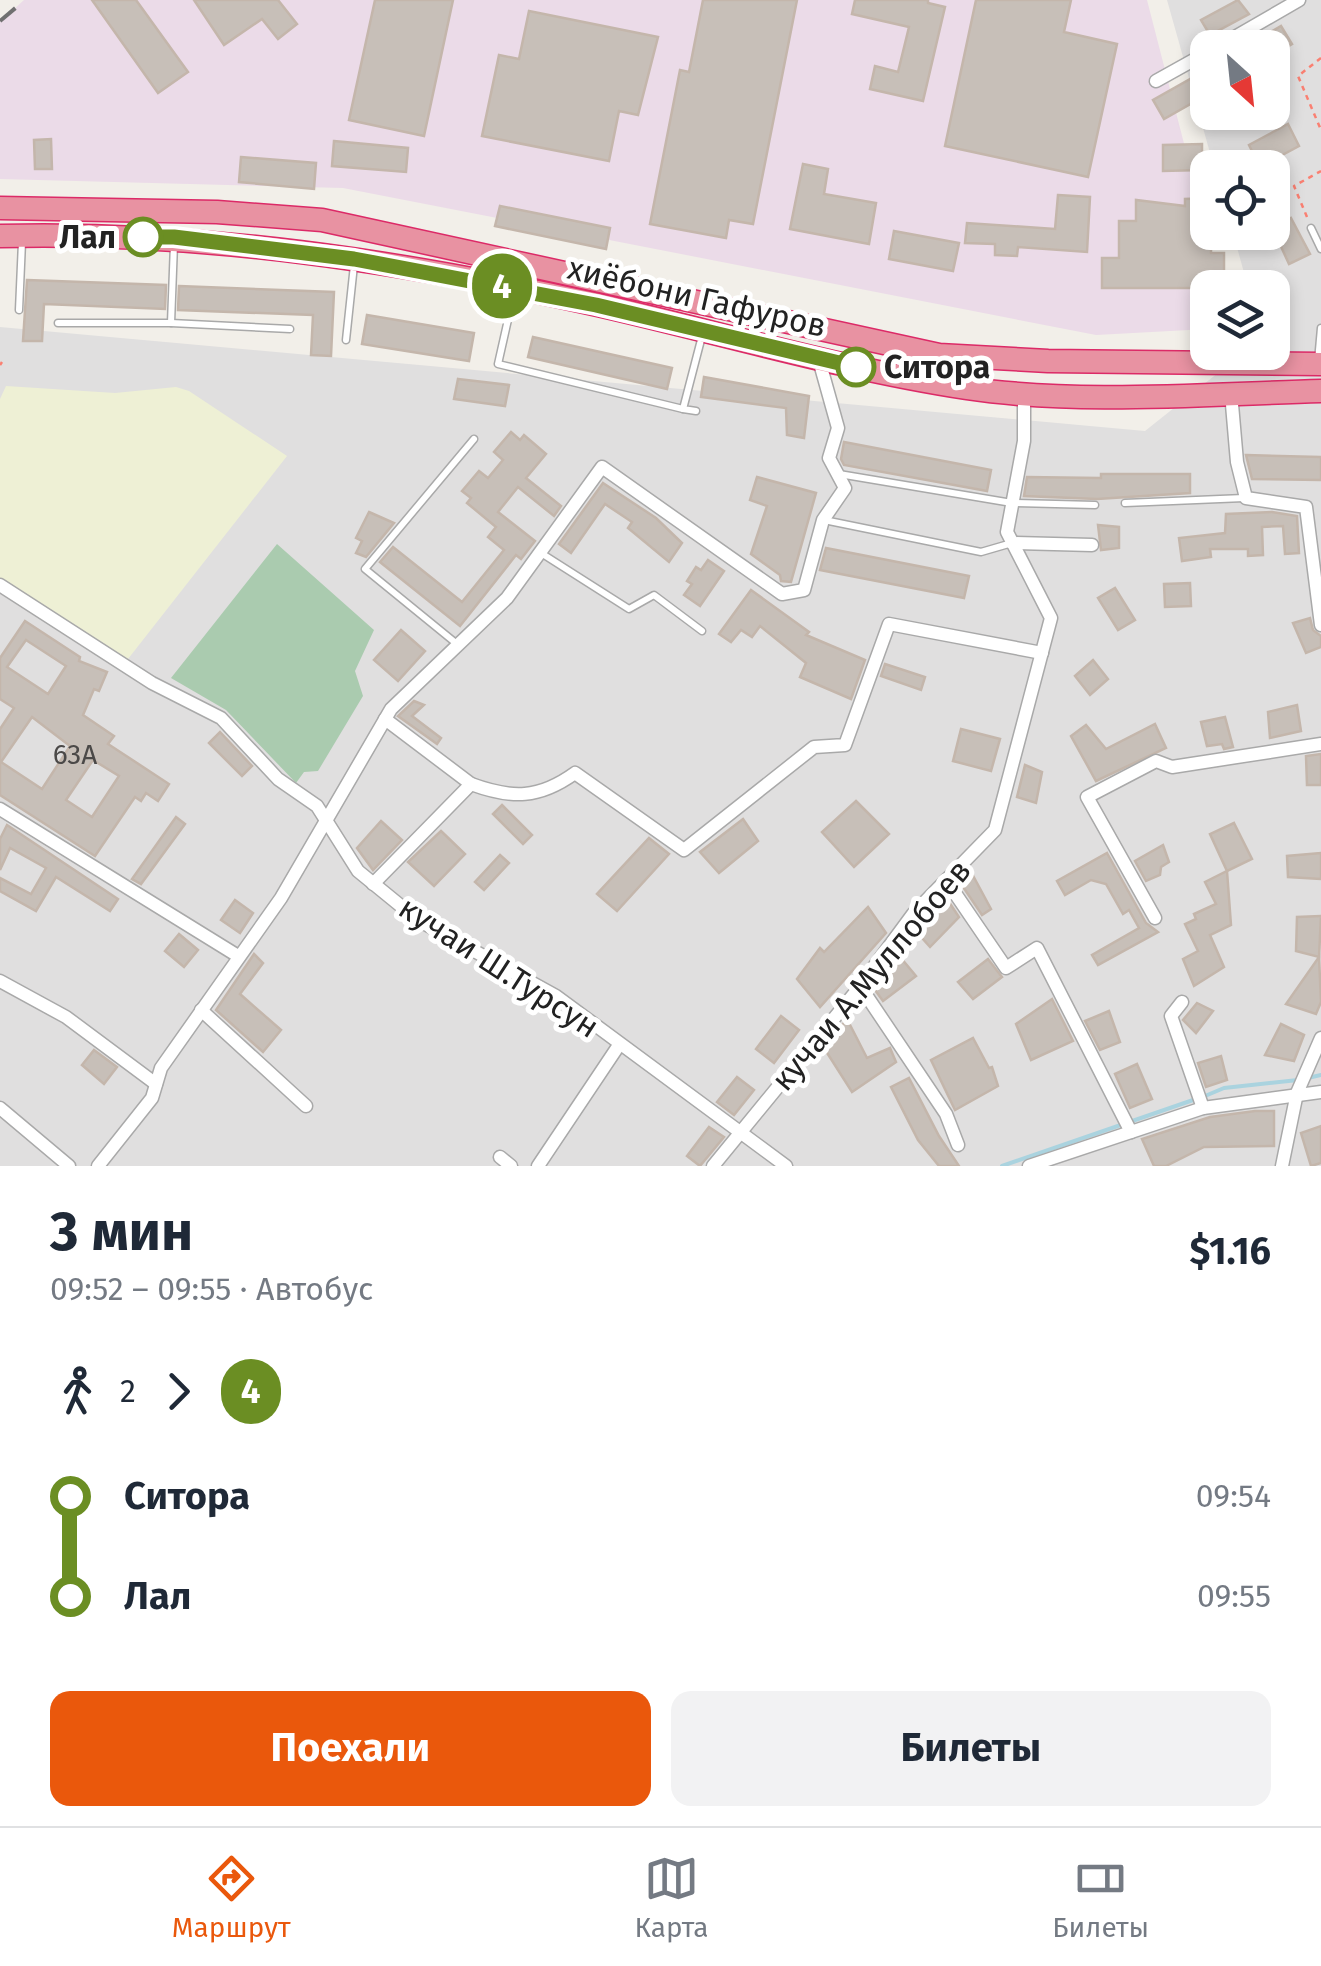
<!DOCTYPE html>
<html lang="ru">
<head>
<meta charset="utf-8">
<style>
	:root { --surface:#fff; --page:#f2f2f3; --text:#1f2937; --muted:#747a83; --line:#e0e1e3; --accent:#ea580c }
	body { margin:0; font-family:"Fira Sans",sans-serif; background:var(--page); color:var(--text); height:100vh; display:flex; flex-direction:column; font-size:38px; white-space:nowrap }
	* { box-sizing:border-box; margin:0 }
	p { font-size:32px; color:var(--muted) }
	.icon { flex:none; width:55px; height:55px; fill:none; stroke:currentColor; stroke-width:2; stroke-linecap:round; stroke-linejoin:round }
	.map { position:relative; height:1166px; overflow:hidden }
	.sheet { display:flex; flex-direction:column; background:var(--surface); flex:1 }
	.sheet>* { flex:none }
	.badge { padding:0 20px; border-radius:32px; font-size:35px; line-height:65px }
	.needle { width:65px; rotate:153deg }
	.fabs { position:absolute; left:1190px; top:30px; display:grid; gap:20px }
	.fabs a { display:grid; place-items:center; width:100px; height:100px; border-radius:20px; background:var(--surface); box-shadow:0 5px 15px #0003; font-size:50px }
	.map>.badge { position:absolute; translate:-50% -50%; box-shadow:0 0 0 5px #fff }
	.legs { display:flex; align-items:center; gap:15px; height:110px; padding:0 50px; font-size:32px }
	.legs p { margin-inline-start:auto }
	.head { display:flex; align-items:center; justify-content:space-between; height:170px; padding:0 50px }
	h1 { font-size:55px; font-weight:700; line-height:75px }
	.cta { display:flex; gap:20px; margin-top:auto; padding:20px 50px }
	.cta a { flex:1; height:115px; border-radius:20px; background:var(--accent); color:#fff; font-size:40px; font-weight:700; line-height:115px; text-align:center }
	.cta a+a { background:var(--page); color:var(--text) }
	ul { padding:0 50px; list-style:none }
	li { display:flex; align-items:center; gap:35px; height:100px; font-size:38px }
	li i { display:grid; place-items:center; width:15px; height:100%; margin:0 12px; background:currentColor }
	li i::after { content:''; width:25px; height:25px; margin:-12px; border:8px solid; border-radius:50%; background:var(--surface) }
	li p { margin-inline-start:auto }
	li:first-child i { background:linear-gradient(#0000 50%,currentColor 0) }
	li:last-child i { background:linear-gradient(currentColor 50%,#0000 0) }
	.tab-bar { display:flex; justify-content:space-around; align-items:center; height:140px; border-top:2px solid var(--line); background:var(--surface); font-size:28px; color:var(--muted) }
	.tab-bar a { display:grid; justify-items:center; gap:5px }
	.tab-bar .active { color:var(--accent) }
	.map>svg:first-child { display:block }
	.residential { fill:#e0dfdf; fill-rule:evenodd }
	.industrial { fill:#ebdbe8 }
	.farmland { fill:#eef0d5 }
	.cemetery { fill:#aacbaf }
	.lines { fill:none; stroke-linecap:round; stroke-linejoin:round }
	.stream { stroke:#aad3df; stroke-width:4 }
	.building { fill:#c7bfb8; stroke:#c4b6ab; stroke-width:2.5; fill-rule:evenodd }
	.lane-casing { stroke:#a9a9a9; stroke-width:9 }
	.street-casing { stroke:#a9a9a9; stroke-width:15 }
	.highway-casing { stroke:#dc2a67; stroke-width:25 }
	.path { stroke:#fa8072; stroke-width:2.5; stroke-dasharray:5 5; stroke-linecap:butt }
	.lane { stroke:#fff; stroke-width:6 }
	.street { stroke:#fff; stroke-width:12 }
	.highway { stroke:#e892a2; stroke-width:22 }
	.rail { stroke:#707070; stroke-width:4; stroke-dasharray:20 20; stroke-linecap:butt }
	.line-1-casing { stroke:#fff; stroke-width:22 }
	.line-1 { stroke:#6b8e23; stroke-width:15 }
	.stop-1-dot { fill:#fff; stroke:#6b8e23; stroke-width:5 }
	.labels { text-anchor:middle; stroke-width:10; stroke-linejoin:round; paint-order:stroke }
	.number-label { font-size:28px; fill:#4b4948 }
	.stop-label { font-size:32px; font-weight:bold; fill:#222; stroke:#fff; text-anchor:end }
	.street-label { font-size:32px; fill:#222; stroke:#fff }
</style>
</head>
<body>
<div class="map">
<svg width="1321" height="1166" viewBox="0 0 1321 1166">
	<rect width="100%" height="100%" fill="#f2efe9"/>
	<path class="residential" d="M1167 0H1321V1166H0V327L1145 431 1243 353 1272 352V288L1248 287 1233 233 1272 232V168L1214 167ZM1208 48H1272V112H1208Z"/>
	<polygon class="industrial" points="24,0 1147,0 1221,287 1208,288 1207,329 1096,335 343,188 0,179 0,22"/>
	<polygon class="farmland" points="6,386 115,393 176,387 189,391 287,456 128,659 0,578 0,399"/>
	<polygon class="cemetery" points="277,544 374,630 355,671 363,696 318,771 304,772 296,783 226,710 171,678"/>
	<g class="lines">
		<g class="stream">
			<polyline points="1308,1078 1321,1075"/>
			<polyline points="1205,1096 1224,1088 1298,1080"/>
			<polyline points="1002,1166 1196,1099"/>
		</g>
	</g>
	<g class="building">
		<polygon points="92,0 136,0 188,72 158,93"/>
		<polygon points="194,0 278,0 297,24 278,39 262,19 224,45"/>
		<polygon points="375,0 453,0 424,136 349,120"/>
		<polygon points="703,0 797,0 753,224 729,220 726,238 650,224 680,70 689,72"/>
		<polygon points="855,0 928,0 928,3 945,7 923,101 870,89 875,66 898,72 909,27 852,14"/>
		<polygon points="976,0 1071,0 1064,32 1117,44 1088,177 945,146"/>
		<polygon points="1238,0 1249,14 1210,35 1201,20"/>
		<polygon points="529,11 658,37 638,115 619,111 609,161 482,136 499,55 519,59"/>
		<polygon points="1281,26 1292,44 1272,56 1272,48 1244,48"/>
		<polygon points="1208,69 1208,94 1164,119 1153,100"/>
		<polygon points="1288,124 1299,146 1260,167 1249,145"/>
		<polygon points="51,139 52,169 35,169 34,140"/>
		<polygon points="334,141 408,148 406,172 332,166"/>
		<polygon points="1202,144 1202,170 1163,171 1163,145"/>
		<polygon points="241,157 316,163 314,189 239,182"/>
		<polygon points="803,164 828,169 824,194 876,203 869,244 790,229"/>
		<polygon points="1058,195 1090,197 1087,252 1018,247 1017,256 995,255 995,244 965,243 967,223 1055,229"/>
		<polygon points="1208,198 1208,232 1211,232 1211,253 1224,253 1224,288 1102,288 1102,258 1119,258 1119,221 1136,221 1136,200 1185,206 1185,199"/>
		<polygon points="500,206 610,228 606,249 495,226"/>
		<polygon points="1291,218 1310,254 1289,264 1272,227"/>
		<polygon points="894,231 959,243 953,271 889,259"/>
		<polygon points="27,280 166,285 165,309 44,304 42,341 23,341"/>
		<polygon points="179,286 334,292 331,356 311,355 313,315 178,310"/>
		<polygon points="367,315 474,333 469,361 362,344"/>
		<polygon points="533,337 672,368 667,389 528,357"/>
		<polygon points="704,377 809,396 804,438 787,435 786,408 701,397"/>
		<polygon points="458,379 509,385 505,406 454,399"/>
		<polygon points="511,432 520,440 524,435 546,454 526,478 561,506 554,516 518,487 498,512 535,541 521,559 516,555 460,626 380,562 393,547 462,602 504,550 488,537 496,527 467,503 471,498 462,491 479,471 488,478 503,460 494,452"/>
		<polygon points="844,442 991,470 987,491 844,465 841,459"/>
		<polygon points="1246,455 1321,457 1321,480 1252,479"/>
		<polygon points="1101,474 1190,474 1190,493 1097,499 1024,496 1027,477 1101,478"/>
		<polygon points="757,477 816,493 791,582 781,581 780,575 751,554 767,506 750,500"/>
		<polygon points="603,483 656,518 682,543 669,562 628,528 632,522 605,504 571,553 559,544"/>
		<polygon points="369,512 394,523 366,557 356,553 362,541 356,538"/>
		<polygon points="1272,512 1297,516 1299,553 1285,554 1283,526 1262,527 1263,555 1248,556 1248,549 1210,549 1211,557 1182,561 1179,538 1225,533 1226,514"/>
		<polygon points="1098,525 1119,527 1119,548 1101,550"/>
		<polygon points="826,548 969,576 964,598 820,570"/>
		<polygon points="708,560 724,571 700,606 684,595 692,584 687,581 696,567 701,570"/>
		<polygon points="1190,583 1191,606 1165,607 1164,584"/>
		<polygon points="1115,588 1135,620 1118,630 1098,598"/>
		<polygon points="751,590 809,632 806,635 865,660 851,699 800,677 806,663 760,626 752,637 741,630 731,642 719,634"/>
		<polygon points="1310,618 1313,630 1321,636 1321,647 1306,653 1293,623"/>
		<path d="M25 621 80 657 79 661 107 672 99 691 94 689 83 715 114 736 108 744 169 784 158 801 146 793 141 801 135 797 95 856 0 795V729L14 708 0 699V658ZM26 640 66 666 48 694 7 667ZM32 717 70 746 42 789 1 762ZM93 760 119 776 92 817 66 800Z"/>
		<polygon points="401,630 425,651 398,681 374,660"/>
		<polygon points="1093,660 1108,679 1090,695 1075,676"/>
		<polygon points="885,664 925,677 921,690 881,676"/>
		<polygon points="414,701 424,705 412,716 441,738 437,744 398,716"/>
		<polygon points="1297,705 1301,731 1270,738 1268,712"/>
		<polygon points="1225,717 1233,747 1224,749 1222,744 1207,746 1201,722"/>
		<polygon points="1155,724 1166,748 1096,781 1071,736 1086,725 1106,749"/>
		<polygon points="961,729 1000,739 991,771 953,761"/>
		<polygon points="220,732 252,766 242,776 209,743"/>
		<polygon points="1321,754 1321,785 1307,785 1306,756"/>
		<polygon points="1025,765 1042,772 1036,803 1017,797"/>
		<polygon points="856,801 889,834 854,867 822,832"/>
		<polygon points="502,805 532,835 523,844 493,814"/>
		<polygon points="176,817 185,824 141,884 132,879"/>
		<polygon points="743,819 758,841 719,873 700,852"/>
		<polygon points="381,821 402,840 373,870 357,848"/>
		<polygon points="1234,823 1252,859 1227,871 1210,834"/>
		<polygon points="7,825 118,899 110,911 56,877 36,911 0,891 0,878 31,894 46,868 10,848 0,870 0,839"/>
		<polygon points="441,831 465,854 434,886 408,862"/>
		<polygon points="649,838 669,854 617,911 597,894"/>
		<polygon points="1163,845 1169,862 1161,867 1160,875 1146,881 1135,861"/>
		<polygon points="1107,853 1146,923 1158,932 1098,965 1092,955 1139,928 1129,910 1123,914 1106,884 1091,880 1065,895 1057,881"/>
		<polygon points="1321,853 1321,879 1288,877 1287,856"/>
		<polygon points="500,855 509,863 484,890 475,882"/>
		<polygon points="970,870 991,909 982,915 959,881"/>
		<polygon points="1227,871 1231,925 1210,935 1224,967 1194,986 1183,959 1198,951 1185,924 1196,919 1194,914 1216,904 1205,882"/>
		<polygon points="945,896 959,917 930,947 914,929"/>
		<polygon points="235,900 253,913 240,933 221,920"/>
		<polygon points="868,907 886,933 820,1007 797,979 820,948 824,952"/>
		<polygon points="1321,916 1319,957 1296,951 1297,917"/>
		<polygon points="179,934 198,950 184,967 165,951"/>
		<polygon points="254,954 263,963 240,994 281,1030 263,1052 216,1010"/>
		<polygon points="1319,957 1321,1002 1316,1014 1286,1004"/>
		<polygon points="901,958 916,976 883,1001 872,986"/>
		<polygon points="988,959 1002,977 973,999 958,982"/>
		<polygon points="1052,999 1073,1041 1031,1060 1016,1024"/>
		<polygon points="1197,1003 1213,1011 1196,1033 1183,1020"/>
		<polygon points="1109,1011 1120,1042 1100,1050 1085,1021"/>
		<polygon points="781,1016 799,1030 774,1063 756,1049"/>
		<polygon points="847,1019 867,1058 890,1048 896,1062 852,1092 824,1048"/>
		<polygon points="1281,1024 1304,1035 1294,1061 1265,1055"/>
		<polygon points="973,1038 989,1068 992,1067 998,1086 955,1110 931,1060"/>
		<polygon points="94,1050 117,1067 104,1084 82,1065"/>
		<polygon points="1221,1056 1227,1080 1206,1087 1198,1063"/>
		<polygon points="1137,1064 1152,1099 1130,1108 1115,1074"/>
		<polygon points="737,1077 754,1090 734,1115 717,1102"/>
		<polygon points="909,1078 939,1136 959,1166 939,1166 918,1140 891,1087"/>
		<polygon points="1255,1111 1274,1111 1274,1146 1204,1147 1166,1166 1154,1166 1142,1139 1210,1117"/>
		<polygon points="1321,1126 1321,1163 1311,1166 1301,1133"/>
		<polygon points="709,1127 724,1137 700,1166 687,1156"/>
	</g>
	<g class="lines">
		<defs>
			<g id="lane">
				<polyline points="1311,228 1321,249"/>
				<polyline points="514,293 498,364 683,409"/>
				<polyline points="19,310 22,242"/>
				<polyline points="58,323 171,323 174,244"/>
				<polyline points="171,323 290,329"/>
				<polyline points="346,340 354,265"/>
				<polyline points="1318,361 1321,328"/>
				<polyline points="696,411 683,409 702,336"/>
				<polyline points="839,474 1012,503 1095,505"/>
				<polyline points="1125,503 1244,498"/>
				<polyline points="824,520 981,552 1012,543"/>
				<polyline points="541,553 629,609 654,595 702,631"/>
				<polyline points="457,644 365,569 474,439"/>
			</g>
			<g id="street">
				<polyline points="1216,48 1299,0"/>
				<polyline points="1156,81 1208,52"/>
				<polyline points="1231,393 1237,462 1246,498 1306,507 1321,625"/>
				<polyline points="1012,543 1092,545"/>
				<polyline points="0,585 152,683 221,718 278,779 317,806 358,871 418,920 556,996 786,1166"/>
				<polyline points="385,719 471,784"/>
				<polyline points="0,809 238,956"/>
				<polyline points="946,880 1006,968 1037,948 1131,1132"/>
				<path d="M373 884 471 784C512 799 539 799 575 773L684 850 814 747 845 745 889 624 1042 653"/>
				<polyline points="1155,918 1087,797 1156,761 1172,767 1321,744"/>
				<polyline points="0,981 66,1017 156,1084"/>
				<polyline points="860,986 946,1114 958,1145"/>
				<polyline points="1182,1002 1171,1016 1203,1108"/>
				<polyline points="201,1010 306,1106"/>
				<polyline points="0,1108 69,1166"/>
				<polyline points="500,1157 511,1166"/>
				<polyline points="98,1166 152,1098 161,1068 281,898 391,709 507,598 602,467 782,594 804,590 823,520 845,488 829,458 838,428 819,360"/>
				<polyline points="538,1166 619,1045"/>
				<polyline points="713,1166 854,994 913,914 995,830 1051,618 1007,532 1024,441 1024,392"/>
				<polyline points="1029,1166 1203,1108 1321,1092"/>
				<polyline points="1282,1166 1297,1093 1321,1038"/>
			</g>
			<g id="highway">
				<polyline points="0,208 217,212 322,220 939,355 1048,361 1321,364"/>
				<path d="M0 236C202 231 401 261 598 305 721 333 842 369 966 388 1080 405 1206 394 1321 391"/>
			</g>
		</defs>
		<use href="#lane" class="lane-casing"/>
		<use href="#street" class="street-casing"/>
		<use href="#highway" class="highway-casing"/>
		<g class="path">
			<polyline points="1321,58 1298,76 1321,130"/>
			<polyline points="1307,217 1294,186 1321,171"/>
			<polyline points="0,365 2,362"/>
		</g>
		<use href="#lane" class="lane"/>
		<use href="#street" class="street"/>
		<use href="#highway" class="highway"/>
		<polyline class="rail" points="0,21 25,0"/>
	</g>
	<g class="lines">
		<defs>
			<polyline id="line-1" points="143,237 174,237 354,259 596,305 856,367"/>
		</defs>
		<use href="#line-1" class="line-1-casing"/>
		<use href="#line-1" class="line-1"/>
	</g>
	<g class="stop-1-dot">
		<circle cx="143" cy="237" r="18"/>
		<circle cx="856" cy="367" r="18"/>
	</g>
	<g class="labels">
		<g class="number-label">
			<text x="75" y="764">63А</text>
		</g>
		<g class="stop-label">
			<text x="116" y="248">Лал</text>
			<text x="884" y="378" text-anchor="start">Ситора</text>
		</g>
		<g class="street-label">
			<text transform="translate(697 297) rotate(13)" y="11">хиёбони Гафуров</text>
			<text transform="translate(499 967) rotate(33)" y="11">кучаи Ш.Турсун</text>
			<text transform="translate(871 975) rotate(-50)" y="11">кучаи А.Муллобоев</text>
		</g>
	</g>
</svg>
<div class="fabs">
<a><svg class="needle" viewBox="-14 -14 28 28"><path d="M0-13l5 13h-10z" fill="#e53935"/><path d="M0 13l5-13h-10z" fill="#747a83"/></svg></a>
<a><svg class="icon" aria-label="locate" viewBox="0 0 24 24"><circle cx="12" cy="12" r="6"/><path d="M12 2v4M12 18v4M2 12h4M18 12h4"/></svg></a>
<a><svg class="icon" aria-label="layers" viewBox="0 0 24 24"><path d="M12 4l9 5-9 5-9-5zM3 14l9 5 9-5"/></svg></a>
</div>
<b class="badge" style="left:502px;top:286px;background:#6b8e23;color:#fff">4</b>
</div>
<section class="sheet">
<div class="head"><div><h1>3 мин</h1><p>09:52 – 09:55 · Автобус</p></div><b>$1.16</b></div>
<div class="legs"><svg class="icon" aria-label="walk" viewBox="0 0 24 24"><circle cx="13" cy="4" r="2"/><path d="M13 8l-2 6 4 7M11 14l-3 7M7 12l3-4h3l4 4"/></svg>2<svg class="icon" aria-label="forward" viewBox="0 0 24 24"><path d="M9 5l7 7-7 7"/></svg><b class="badge" style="background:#6b8e23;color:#fff">4</b></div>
<ul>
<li><i style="color:#6b8e23"></i><b>Ситора</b><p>09:54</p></li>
<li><i style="color:#6b8e23"></i><b>Лал</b><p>09:55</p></li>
</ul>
<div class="cta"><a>Поехали</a><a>Билеты</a></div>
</section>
<nav class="tab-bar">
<a class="active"><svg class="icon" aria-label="directions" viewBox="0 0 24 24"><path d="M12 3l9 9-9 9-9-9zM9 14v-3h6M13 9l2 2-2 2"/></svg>Маршрут</a>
<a><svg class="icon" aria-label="map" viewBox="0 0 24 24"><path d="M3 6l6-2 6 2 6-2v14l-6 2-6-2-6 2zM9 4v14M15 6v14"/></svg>Карта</a>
<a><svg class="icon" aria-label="tickets" viewBox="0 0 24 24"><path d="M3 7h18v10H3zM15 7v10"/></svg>Билеты</a>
</nav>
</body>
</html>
